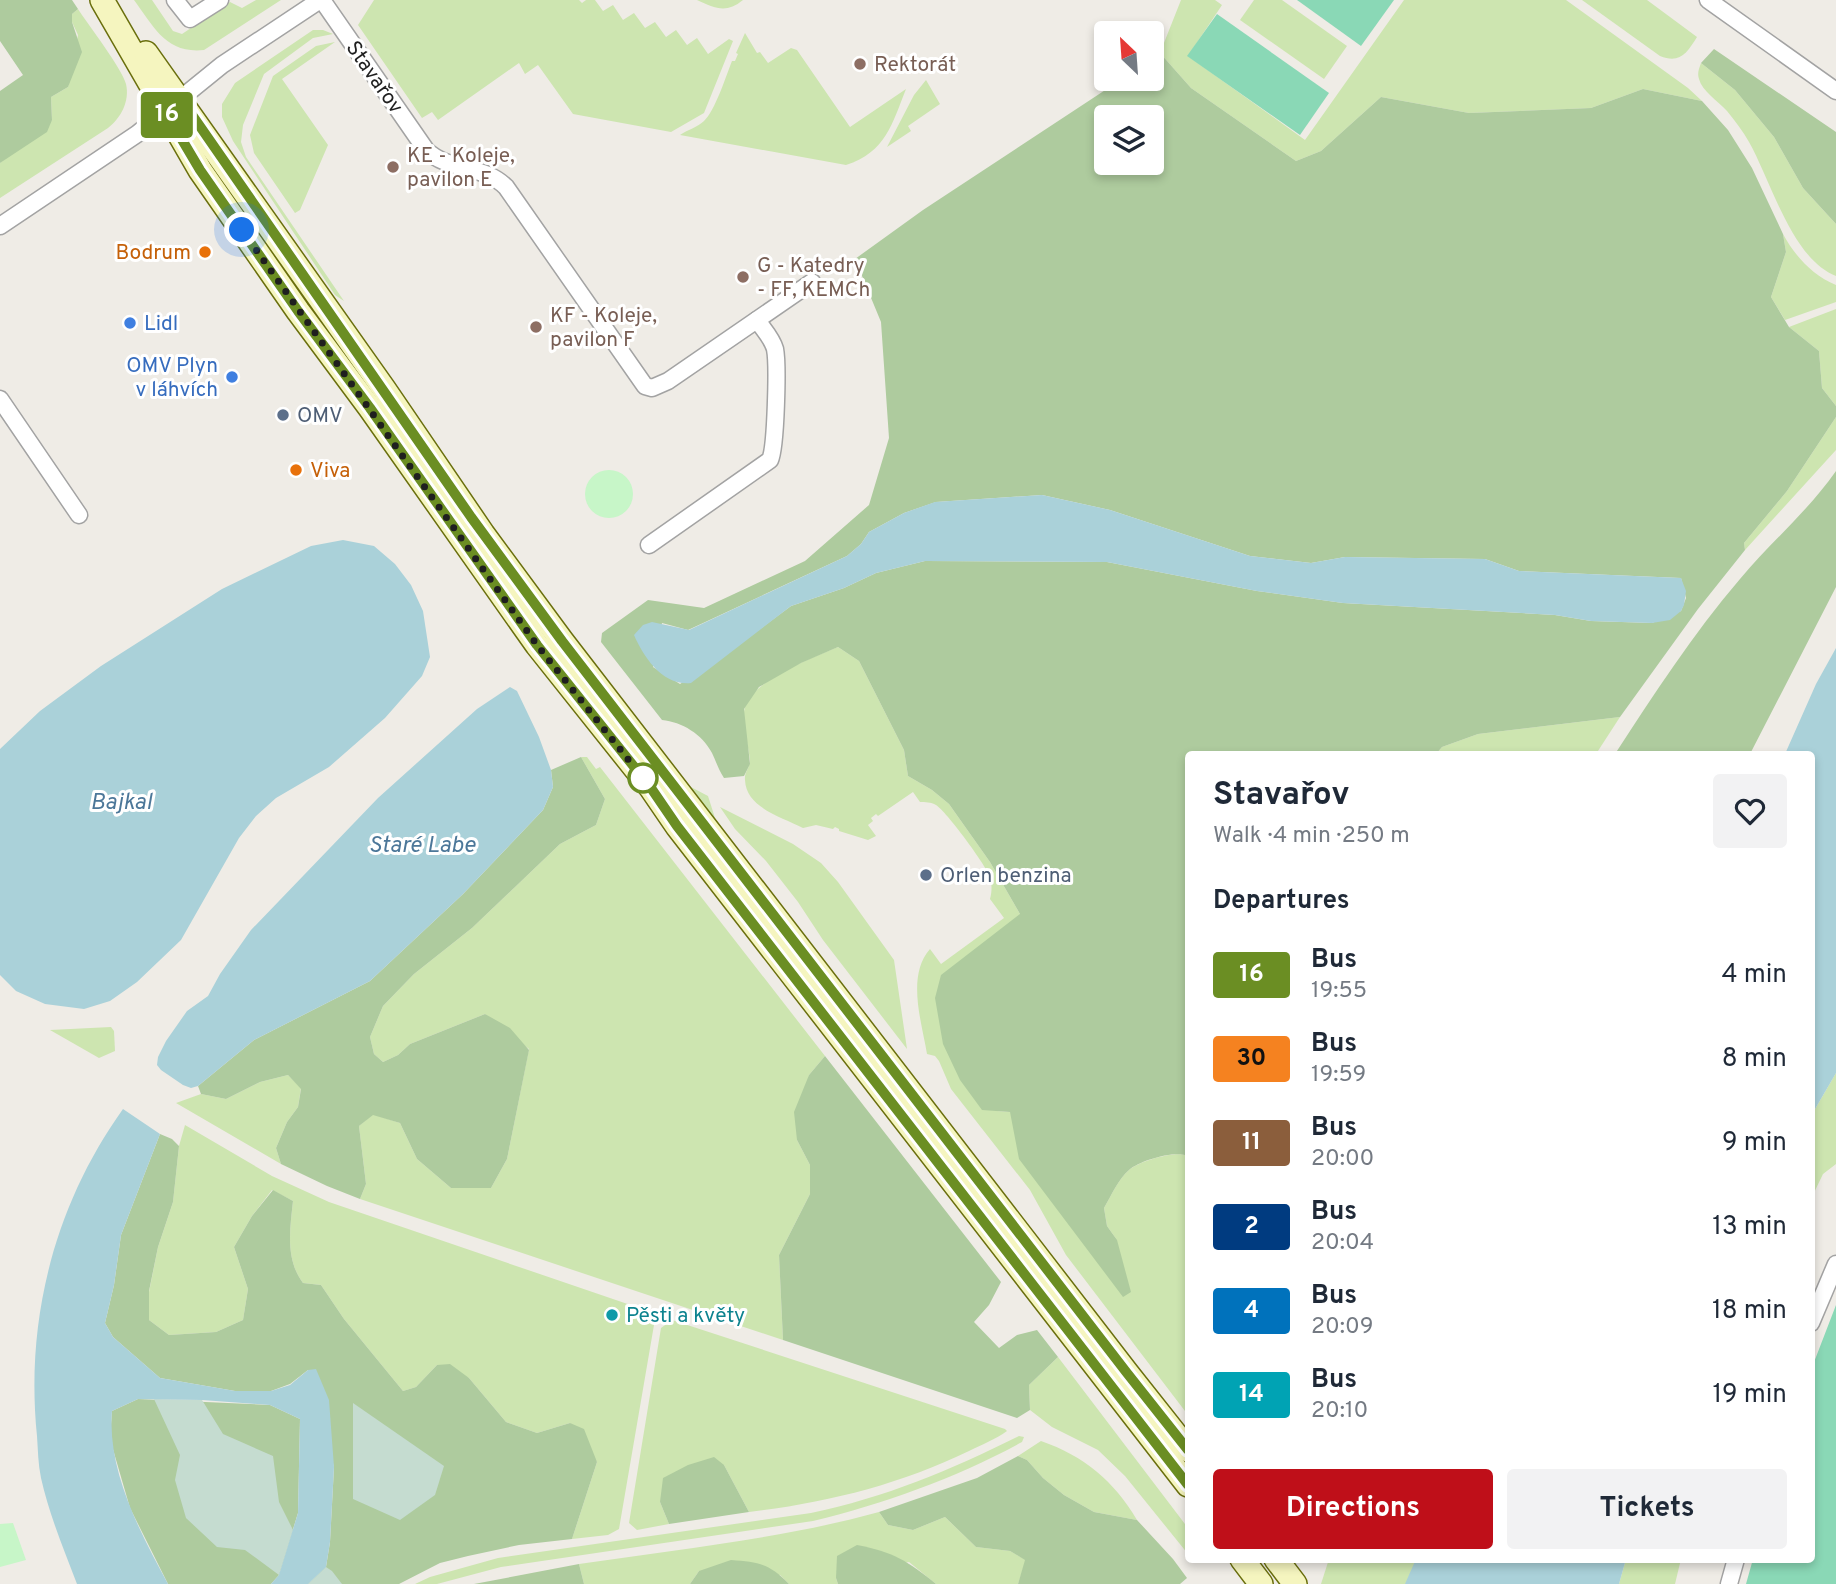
<!DOCTYPE html>
<html lang="en">
<head>
<meta charset="utf-8">
<style>
	:root { --surface:#fff; --page:#f2f2f3; --text:#1f2937; --muted:#747a83; --accent:#bf0f19 }
	body { margin:0; font-family:Overpass,sans-serif; background:var(--page); color:var(--text); height:100vh; display:flex; flex-direction:column; font-size:26px; white-space:nowrap }
	* { box-sizing:border-box; margin:0 }
	p { font-size:23px; color:var(--muted) }
	.icon { flex:none; width:38px; height:38px; fill:none; stroke:currentColor; stroke-width:2; stroke-linecap:round; stroke-linejoin:round }
	.map { position:relative; flex:1; overflow:hidden }
	.panel { position:absolute; left:1185px; top:751px; width:630px; height:812px; display:flex; flex-direction:column; background:var(--surface); border-radius:7px; box-shadow:0 4px 10px #0003 }
	.panel>* { flex:none }
	.badge { padding:0 14px; border-radius:5px; font-size:24px; line-height:46px }
	.needle { width:46px; rotate:335deg }
	.fabs { position:absolute; left:1094px; top:21px; display:grid; gap:14px }
	.fabs a { display:grid; place-items:center; width:70px; height:70px; border-radius:7px; background:var(--surface); box-shadow:0 4px 10px #0003; font-size:35px }
	.you { position:absolute; width:35px; height:35px; margin:-18px; border:5px solid #fff; border-radius:50%; background:#1a73e8; box-shadow:0 0 0 10px #1a73e833 }
	.map>.badge { position:absolute; translate:-50% -50%; box-shadow:0 0 0 4px #fff }
	h2 { padding:0 28px; font-size:26px; line-height:63px }
	.round { display:grid; place-items:center; flex:none; width:74px; height:74px; border-radius:7px; background:var(--page) }
	.head { display:flex; align-items:center; justify-content:space-between; height:119px; padding:0 28px }
	h1 { font-size:33px; font-weight:700; line-height:52px }
	.button { display:flex; gap:14px; margin-top:auto; padding:14px 28px }
	.button a { flex:1; height:80px; border-radius:7px; background:var(--accent); color:#fff; font-size:28px; font-weight:700; line-height:80px; text-align:center }
	.button a+a { background:var(--page); color:var(--text) }
	ul { padding:0; list-style:none }
	li { display:flex; align-items:center; gap:21px; height:84px; padding:0 28px }
	li div { flex:1 }
	li b { display:block; font-size:26px }
	li em { font-style:normal }
	li .badge { min-width:77px; font-weight:700; text-align:center }
	.map>svg:first-child { display:block }
	.grass { fill:#cde5b0 }
	.forest { fill:#aecb9e; fill-rule:evenodd }
	.wetland { fill:#c5dcd0 }
	.park { fill:#c7f6c8 }
	.pitch { fill:#8ad8b6 }
	.water { fill:#aad1d9 }
	.lines { fill:none; stroke-linecap:round; stroke-linejoin:round }
	.minor-casing { stroke:#a3a3a3; stroke-width:19 }
	.secondary-casing { stroke:#6a6f0d; stroke-width:26 }
	.minor { stroke:#fff; stroke-width:16 }
	.secondary { stroke:#f5f5bf; stroke-width:23 }
	.line-casing { stroke:#fff; stroke-width:16 }
	.line { stroke:#6b8e23; stroke-width:10 }
	.walk { stroke:#1f1f1f; stroke-width:7; stroke-dasharray:0 12.6 }
	.education-dot { fill:#8d6e63; stroke:#fff; stroke-width:2.5 }
	.food-dot { fill:#e8710a; stroke:#fff; stroke-width:2.5 }
	.shop-dot { fill:#3f7fe0; stroke:#fff; stroke-width:2.5 }
	.service-dot { fill:#5c6f8a; stroke:#fff; stroke-width:2.5 }
	.stop-dot { fill:#fff; stroke:#6b8e23; stroke-width:3.5 }
	.culture-dot { fill:#0f9aa8; stroke:#fff; stroke-width:2.5 }
	.labels { text-anchor:middle; stroke-width:6; stroke-linejoin:round; paint-order:stroke }
	.education-label { font-size:21px; fill:#785e54; stroke:#fff; text-anchor:start }
	.street-label { font-size:21px; fill:#1f1f1f; stroke:#fff }
	.food-label { font-size:21px; fill:#c56008; stroke:#fff; text-anchor:end }
	.shop-label { font-size:21px; fill:#366cbe; stroke:#fff; text-anchor:start }
	.service-label { font-size:21px; fill:#4e5e75; stroke:#fff; text-anchor:start }
	.culture-label { font-size:21px; fill:#0d838f; stroke:#fff; text-anchor:start }
	.water-label { font-size:23px; font-style:italic; fill:#4c7799; stroke:#fff }
</style>
</head>
<body>
<div class="map">
<svg width="1836" height="1584" viewBox="0 0 1836 1584">
	<rect width="100%" height="100%" fill="#efece6"/>
	<g class="grass">
		<path d="M134 0H152L173 31 182 34 230 2 242 8 256 0H281L204 50C166 54 154 27 134 0Z"/>
		<polygon points="374,0 579,0 582,3 586,0 595,0 603,11 613,5 623,20 634,13 645,28 655,22 666,37 676,30 687,45 697,38 708,54 729,39 733,41 704,113 671,132 573,114 538,65 525,74 519,63 438,120 432,112 422,118 358,25"/>
		<path d="M697 0H743C726 14 715 8 697 0Z"/>
		<polygon points="1181,0 1215,0 1222,5 1188,56 1305,140 1404,0 1566,0 1688,88 1702,101 1643,89 1591,108 1469,113 1381,97 1321,151 1296,161 1191,88 1160,53"/>
		<polygon points="1254,0 1282,0 1347,46 1324,79 1240,20"/>
		<path d="M1582 0H1647L1697 37C1687 53 1680 64 1660 56Z"/>
		<path d="M78 9C89 26 121 67 126 84 130 101 121 118 108 128L0 198V163L52 120 51 97 68 87 78 35 72 22V14Z"/>
		<polygon points="313,30 323,30 333,34 313,38 264,74 243,125 241,142 246,157 344,301 335,295 233,141 222,117 222,104 235,83"/>
		<path d="M745 33 757 53 760 52 768 63 791 48 797 50 850 127 906 89C892 124 886 152 846 165L680 135C687 130 698 127 704 121 715 111 726 76 732 61H735L738 54 736 53Z"/>
		<polygon points="335,42 282,79 328,145 300,210 295,213 254,153 250,135 273,76 316,46"/>
		<path d="M1701 63 1735 90 1774 137 1803 188 1836 224V276C1792 259 1771 181 1749 142 1743 131 1735 121 1727 111 1718 101 1702 91 1699 79 1697 73 1699 69 1701 63Z"/>
		<polygon points="926,80 940,104 908,126 911,131 887,147 914,95"/>
		<path d="M1783 234C1795 256 1812 275 1836 285V302L1785 320 1771 297 1786 252Z"/>
		<polygon points="1836,309 1836,406 1822,388 1819,351 1789,327"/>
		<polygon points="1836,417 1836,450 1745,550 1744,543 1787,491"/>
		<path d="M838 647 859 661 904 750 908 776 932 790 949 804 990 862 1020 914 997 1111 1010 1112 1117 1240 1107 1226 1104 1208C1111 1196 1119 1178 1129 1170 1140 1161 1176 1150 1188 1156V1415L1066 1255 1030 1190 951 1089 939 1061 935 1056 927 1054C922 1023 906 976 930 949L941 964 1004 918 990 899C992 892 992 884 990 877 986 865 946 811 936 805 931 802 925 802 920 802L913 792 878 816 876 814 871 818 873 821 868 825 876 836 868 840 839 831V829L835 827 833 829 816 825 803 828C782 817 746 808 745 780 744 772 750 768 750 760 748 744 743 728 744 712 746 682 814 657 838 647Z"/>
		<polygon points="1620,717 1596,754 1436,754 1442,747 1478,734"/>
		<polygon points="581,757 587,757 596,769 600,767 825,1056 809,1075 797,1140 810,1165 810,1194 779,1255 783,1340 360,1199 366,1184 359,1126 373,1114 400,1123 417,1159 451,1188 491,1188 507,1159 529,1049 485,1014 410,1044 398,1055 383,1062 374,1054 370,1037 383,1006 414,974 472,928 560,844 596,825 605,799"/>
		<polygon points="687,785 708,796 715,818 736,846 719,829"/>
		<polygon points="720,807 793,844 821,863 838,882 894,960 907,1049 823,940 798,902 766,861 735,829"/>
		<polygon points="111,1027 114,1031 115,1051 99,1058 50,1030"/>
		<polygon points="1836,1073 1836,1164 1823,1174 1811,1199 1811,1116"/>
		<polygon points="288,1075 301,1088 298,1107 287,1122 276,1148 281,1164 176,1103 201,1094 226,1099 260,1082"/>
		<path d="M185 1125 272 1176 329 1202 651 1312 654 1325 619 1529 608 1535 572 1539 597 1462 570 1423 537 1433 506 1422 469 1378 437 1365 416 1387 403 1391 344 1319 321 1285 303 1283C285 1259 290 1229 293 1201L272 1190 252 1216 234 1247 248 1289 243 1320 216 1332 169 1335 149 1320V1292L158 1247 173 1202 179 1146Z"/>
		<path d="M672 1320 1005 1429 1007 1431C996 1439 981 1445 969 1451 899 1485 825 1503 749 1512L724 1465 660 1502 669 1524 637 1530 629 1523 661 1328Z"/>
		<polygon points="1058,1357 1188,1528 1188,1554 1125,1476 1098,1450 1052,1427 1030,1410 1029,1385"/>
		<path d="M1019 1436 1024 1437 1022 1442C956 1478 886 1503 813 1521L501 1567 437 1584H415L430 1577 498 1558 811 1513C884 1498 953 1469 1019 1436Z"/>
		<path d="M1041 1441C1084 1456 1114 1481 1137 1520L1094 1512 1064 1495 1043 1478 1027 1460 1018 1456Z"/>
		<path d="M879 1512 888 1525 913 1530 945 1517 976 1547 1010 1551 1026 1560 1018 1584H936L909 1562 836 1578 838 1584H789L780 1575 699 1571 690 1584H584L579 1564C680 1549 781 1539 879 1512Z"/>
		<polygon points="1329,1559 1417,1559 1406,1584 1321,1584"/>
		<polygon points="1626,1559 1681,1559 1675,1584 1619,1584"/>
	</g>
	<g class="forest">
		<polygon points="0,0 72,0 78,9 72,14 72,22 82,52 68,87 51,97 52,120 47,132 0,163 0,91 23,75 0,41"/>
		<polygon points="1714,49 1836,132 1836,224 1803,188 1774,137 1735,90 1701,63"/>
		<path d="M1160 53 1191 88 1296 161 1321 151 1381 97 1469 113 1591 108 1643 89 1702 101 1728 130 1752 168 1783 234 1786 252 1771 297 1789 327 1819 351 1822 388 1836 406V417L1787 491 1744 543 1745 550 1698 609 1620 717 1478 734 1442 747 1436 754H1188V1156C1176 1150 1140 1160 1129 1170 1119 1178 1111 1196 1104 1208L1107 1226 1117 1240 1131 1292 1123 1297 1019 1159 1010 1112 982 1110 960 1080 943 1044 935 998 941 975 1020 914 990 862 949 804 932 790 908 776 904 750 859 661 838 647 801 663 759 687 744 709 750 764 744 776 724 778C718 769 716 761 712 753 702 734 682 722 662 720L601 642 602 633 648 600 704 608 805 561 869 505 889 438 881 322 855 259 923 210 1122 79H1152V59ZM1106 117H1152V163H1106ZM1042 495 1110 510 1250 556 1311 563 1345 557 1485 559 1519 571 1681 578 1686 598 1681 611 1652 623 1591 621 1555 615 1343 603 1257 591 1107 562 925 561 876 573 844 588 791 606 749 637 680 684 653 667 662 623 688 630 847 556 861 544 869 532 904 513 936 502Z"/>
		<path d="M1836 471V587L1750 754H1615C1654 694 1693 634 1740 579 1771 542 1808 511 1836 471Z"/>
		<polygon points="581,757 605,799 596,825 560,844 472,928 414,974 383,1006 370,1037 374,1054 383,1062 398,1055 410,1044 485,1014 510,1028 529,1050 507,1159 491,1188 451,1188 417,1159 400,1123 373,1115 359,1126 366,1184 360,1199 327,1186 281,1164 276,1148 287,1122 298,1107 301,1089 288,1075 260,1082 226,1099 201,1094 198,1086 254,1040 370,981 463,894 543,810 553,787 551,770"/>
		<polygon points="825,1056 1001,1282 989,1305 974,1322 999,1348 1017,1335 1037,1330 1058,1357 1029,1385 1030,1410 1017,1418 783,1340 779,1255 810,1194 810,1165 797,1140 794,1112 809,1075"/>
		<path d="M160 1134 172 1139 179 1146 173 1202 158 1247 149 1291V1320L169 1335 216 1332 243 1320 248 1289 234 1247 252 1216 273 1190 293 1201C290 1229 285 1259 303 1283L321 1285 344 1319 403 1391 416 1387 437 1365 450 1364 469 1378 506 1422 537 1433 570 1423 584 1429 597 1462 572 1539 519 1545 468 1556 440 1563 399 1584H308L326 1567 330 1542 334 1467 308 1370 290 1384 271 1391H235L160 1378 113 1337 105 1323 114 1285 121 1235Z"/>
		<polygon points="138,1399 270,1405 300,1419 298,1513 279,1575 271,1584 168,1584 130,1508 110,1439 112,1411"/>
		<polygon points="1018,1456 1027,1460 1043,1478 1064,1495 1094,1512 1137,1520 1173,1559 1187,1578 1180,1584 1018,1584 1025,1560 1010,1551 976,1547 945,1517 913,1530 888,1525 879,1512 977,1478"/>
		<polygon points="714,1457 724,1465 749,1512 669,1524 660,1502 663,1478 688,1465"/>
		<path d="M857 1545C893 1552 908 1561 936 1584H838L836 1578 837 1556Z"/>
		<path d="M731 1560C758 1562 769 1563 789 1584H690L699 1571Z"/>
		<polygon points="579,1564 584,1584 474,1584"/>
	</g>
	<g class="wetland">
		<polygon points="154,1399 202,1400 223,1434 273,1456 279,1502 293,1530 279,1575 245,1550 217,1547 186,1518 175,1480 180,1455"/>
		<polygon points="353,1403 444,1466 435,1495 400,1520 353,1499"/>
		<polygon points="326,1567 332,1571 342,1584 308,1584"/>
	</g>
	<g class="park">
		<circle cx="609" cy="494" r="24"/>
		<polygon points="13,1523 26,1560 0,1567 0,1524"/>
	</g>
	<g class="pitch">
		<polygon points="1297,0 1394,0 1361,46"/>
		<polygon points="1217,14 1329,93 1300,135 1187,56"/>
		<polygon points="1836,1305 1836,1584 1746,1584 1753,1559 1811,1559 1811,1370"/>
	</g>
	<g class="water">
		<path d="M1042 495 1110 510 1250 556 1311 563 1345 557 1485 559 1519 571 1681 578 1686 591 1684 605 1681 611 1670 620 1652 623 1591 621 1555 615 1343 603 1257 591 1107 562 925 561 876 573 844 588 791 606 691 683C663 686 644 658 634 635L643 625 652 622 689 630 847 556 861 544 869 532 904 513 935 502Z"/>
		<polygon points="343,540 374,546 395,564 411,585 423,611 430,657 422,676 385,718 329,767 276,798 256,816 239,838 181,940 137,982 110,1001 84,1009 45,1004 16,991 0,975 0,749 40,711 101,666 222,589 311,546"/>
		<polygon points="1836,648 1836,1073 1811,1116 1811,754 1785,754 1816,684"/>
		<polygon points="510,687 517,691 539,737 551,770 553,787 543,810 463,894 370,981 254,1040 198,1086 191,1088 183,1085 161,1070 157,1065 158,1057 166,1041 187,1011 208,996 220,974 251,930 378,798 477,709"/>
		<path d="M123 1109 160 1134 121 1235 114 1285 105 1323 113 1337 160 1378 235 1391H271L290 1385 308 1370 316 1369 329 1400 334 1467 330 1542 326 1567 308 1584H271L279 1575 298 1513 300 1419 270 1405 202 1400 138 1399 112 1411C107 1471 140 1532 168 1584H77C64 1550 49 1514 41 1478 38 1464 38 1450 37 1436 25 1319 55 1204 123 1109Z"/>
		<polygon points="1416,1559 1626,1559 1619,1584 1405,1584"/>
	</g>
	<g class="lines">
		<defs>
			<g id="minor">
				<polyline points="175,0 190,19 220,0"/>
				<path d="M322 0 426 150C449 172 483 164 506 187L645 386 652 388 668 381 812 282"/>
				<polyline points="1708,0 1836,91"/>
				<polyline points="0,226 137,134 222,65 320,0"/>
				<polyline points="0,399 79,515"/>
				<path d="M649 545 770 460C776 447 778 364 775 349 772 338 763 329 757 320"/>
				<polyline points="1811,1323 1836,1264"/>
				<polyline points="1729,1584 1736,1559"/>
			</g>
			<g id="secondary">
				<polyline points="102,0 200,170 298,311 370,408 537,645 651,788 677,826 1188,1485"/>
				<polyline points="146,53 384,389 483,534 562,641 1127,1373 1188,1450"/>
				<polyline points="1242,1559 1261,1584"/>
				<polyline points="1276,1559 1295,1584"/>
			</g>
		</defs>
		<use href="#minor" class="minor-casing"/>
		<use href="#secondary" class="secondary-casing"/>
		<use href="#minor" class="minor"/>
		<use href="#secondary" class="secondary"/>
	</g>
	<g class="lines">
		<defs>
			<polyline id="line" points="1188,1450 1127,1373 562,641 471,517 181,99 165,111 200,170 298,311 370,408 537,645 651,788 677,826 1188,1485"/>
		</defs>
		<use href="#line" class="line-casing"/>
		<use href="#line" class="line"/>
		<polyline class="walk" points="242,230 537,645 643,778"/>
	</g>
	<g class="education-dot">
		<circle cx="860" cy="64" r="7"/>
		<circle cx="393" cy="167" r="7"/>
		<circle cx="743" cy="277" r="7"/>
		<circle cx="536" cy="327" r="7"/>
	</g>
	<g class="food-dot">
		<circle cx="205" cy="252" r="7"/>
		<circle cx="296" cy="470" r="7"/>
	</g>
	<g class="shop-dot">
		<circle cx="130" cy="323" r="7"/>
		<circle cx="232" cy="377" r="7"/>
	</g>
	<g class="service-dot">
		<circle cx="283" cy="415" r="7"/>
		<circle cx="926" cy="875" r="7"/>
	</g>
	<circle class="stop-dot" cx="643" cy="778" r="14"/>
	<circle class="culture-dot" cx="612" cy="1315" r="7"/>
	<g class="labels">
		<g class="education-label">
			<text x="874" y="71">Rektorát</text>
			<text x="407" y="162">KE - Koleje,<tspan x="407" dy="24">pavilon E</tspan></text>
			<text x="757" y="272">G - Katedry<tspan x="757" dy="24">- FF, KEMCh</tspan></text>
			<text x="550" y="322">KF - Koleje,<tspan x="550" dy="24">pavilon F</tspan></text>
		</g>
		<g class="street-label">
			<text transform="translate(375 77) rotate(55)" y="7">Stavařov</text>
		</g>
		<g class="food-label">
			<text x="191" y="259">Bodrum</text>
			<text x="310" y="477" text-anchor="start">Viva</text>
		</g>
		<g class="shop-label">
			<text x="144" y="330">Lidl</text>
			<text x="218" y="372" text-anchor="end">OMV Plyn<tspan x="218" dy="24">v láhvích</tspan></text>
		</g>
		<g class="service-label">
			<text x="297" y="422">OMV</text>
			<text x="940" y="882">Orlen benzina</text>
		</g>
		<g class="culture-label">
			<text x="626" y="1322">Pěsti a květy</text>
		</g>
		<g class="water-label">
			<text x="121" y="809">Bajkal</text>
			<text x="422" y="852">Staré Labe</text>
		</g>
	</g>
</svg>
<div class="fabs">
<a><svg class="needle" viewBox="-14 -14 28 28"><path d="M0-13l5 13h-10z" fill="#e53935"/><path d="M0 13l5-13h-10z" fill="#747a83"/></svg></a>
<a><svg class="icon" aria-label="layers" viewBox="0 0 24 24"><path d="M12 4l9 5-9 5-9-5zM3 14l9 5 9-5"/></svg></a>
</div>
<div class="you" style="left:242px;top:230px"></div>
<b class="badge" style="left:167px;top:115px;background:#6b8e23;color:#fff">16</b>
<section class="panel">
<div class="head"><div><h1>Stavařov</h1><p>Walk · 4 min · 250 m</p></div><a class="round"><svg class="icon" aria-label="heart" viewBox="0 0 24 24"><path d="M12 20l-8-8c-3-5 5-10 8-4 3-6 11-1 8 4z"/></svg></a></div>
<h2>Departures</h2>
<ul>
<li><span class="badge" style="background:#6b8e23;color:#fff">16</span><div><b>Bus</b><p>19:55</p></div><em>4 min</em></li>
<li><span class="badge" style="background:#f58220;color:#111">30</span><div><b>Bus</b><p>19:59</p></div><em>8 min</em></li>
<li><span class="badge" style="background:#8b5e3c;color:#fff">11</span><div><b>Bus</b><p>20:00</p></div><em>9 min</em></li>
<li><span class="badge" style="background:#003b80;color:#fff">2</span><div><b>Bus</b><p>20:04</p></div><em>13 min</em></li>
<li><span class="badge" style="background:#0072bc;color:#fff">4</span><div><b>Bus</b><p>20:09</p></div><em>18 min</em></li>
<li><span class="badge" style="background:#00a3b4;color:#fff">14</span><div><b>Bus</b><p>20:10</p></div><em>19 min</em></li>
</ul>
<div class="button"><a>Directions</a><a>Tickets</a></div>
</section>
</div>
</body>
</html>
